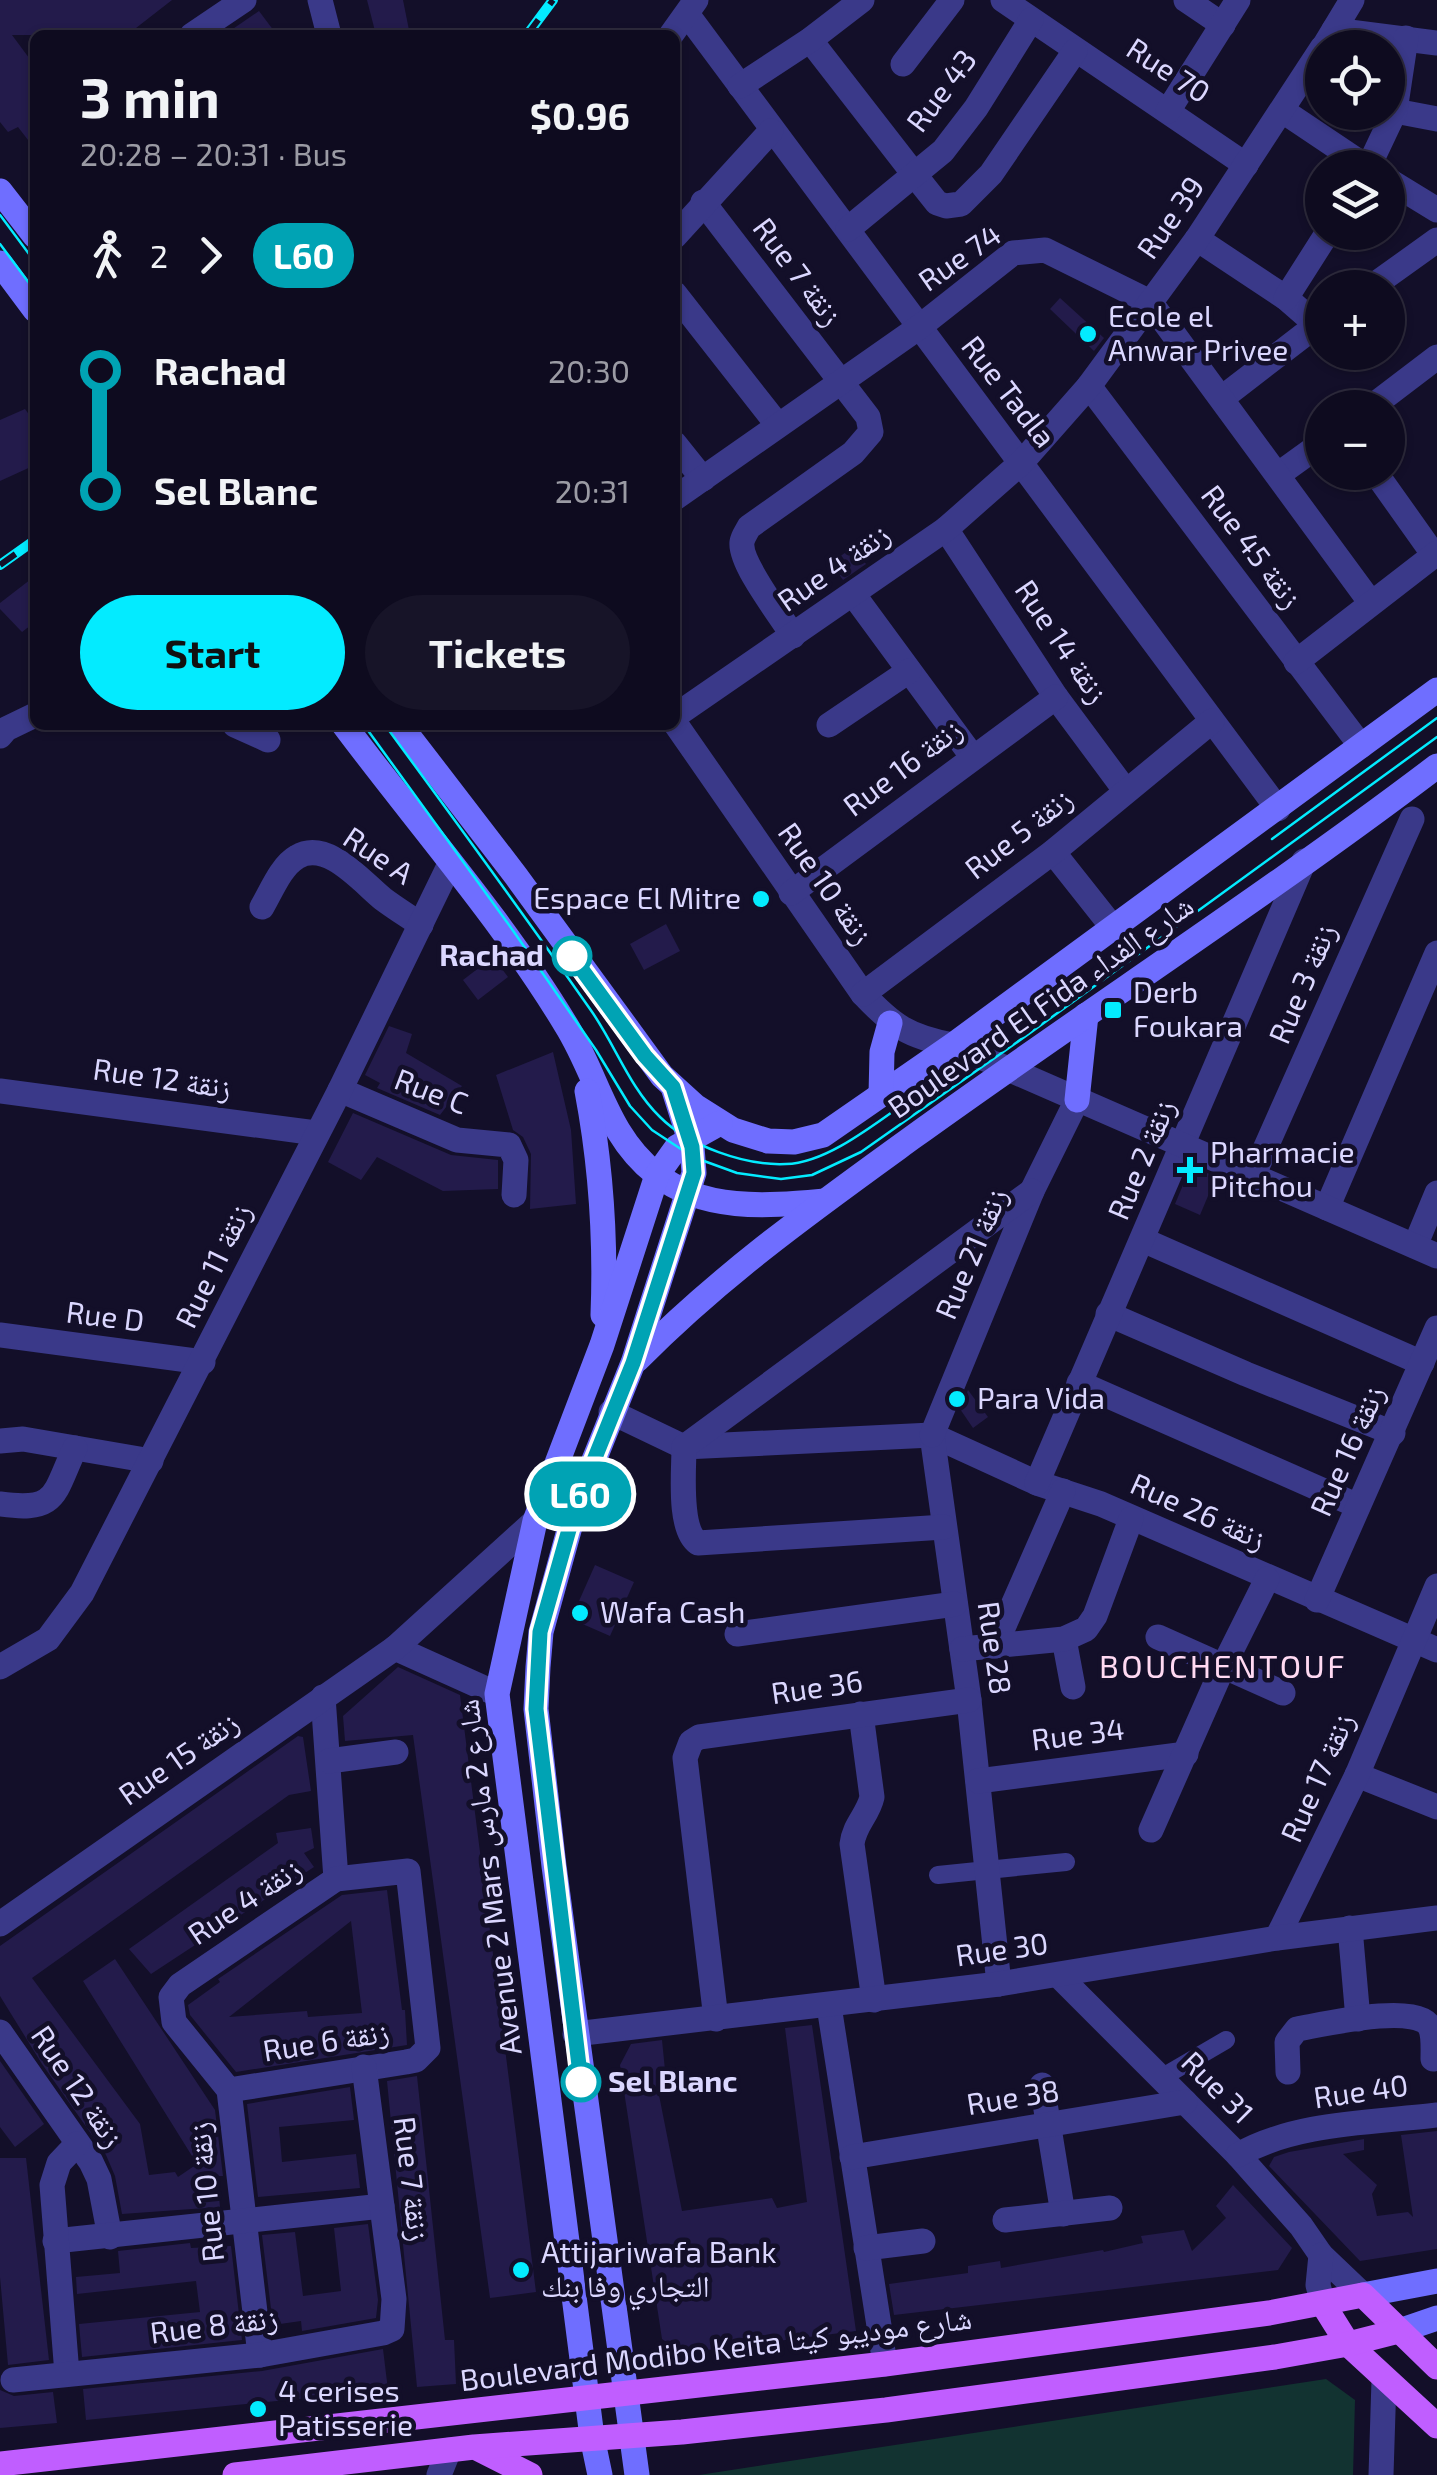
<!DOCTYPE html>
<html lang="en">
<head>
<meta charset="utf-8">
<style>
	:root { --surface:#0e0b1f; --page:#171428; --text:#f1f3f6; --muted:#9b9ba4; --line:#2e2b3d; --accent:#03ebff }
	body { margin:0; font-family:"Exo 2","Noto Naskh Arabic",sans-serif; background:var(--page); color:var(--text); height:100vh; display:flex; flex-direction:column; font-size:38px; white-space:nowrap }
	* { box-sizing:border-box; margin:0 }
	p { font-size:32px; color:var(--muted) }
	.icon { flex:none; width:55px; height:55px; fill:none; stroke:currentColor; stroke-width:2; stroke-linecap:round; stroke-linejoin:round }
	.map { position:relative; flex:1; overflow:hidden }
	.sheet { position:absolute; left:30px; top:30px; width:650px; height:700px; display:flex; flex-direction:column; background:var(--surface); border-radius:15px; box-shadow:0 2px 8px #0004,0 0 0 2px var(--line) }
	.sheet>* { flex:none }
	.badge { padding:0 20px; border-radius:32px; font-size:35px; line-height:65px }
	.controls { position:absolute; left:1305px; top:30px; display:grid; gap:20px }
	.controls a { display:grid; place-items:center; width:100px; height:100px; border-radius:50%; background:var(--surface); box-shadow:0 2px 8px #0004,0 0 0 2px var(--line); font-size:50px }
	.map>.badge { position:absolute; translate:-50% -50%; box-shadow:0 0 0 5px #fff }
	.legs { display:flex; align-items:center; gap:15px; height:110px; padding:0 50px; font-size:32px }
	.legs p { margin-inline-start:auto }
	.overview { display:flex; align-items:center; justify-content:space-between; height:170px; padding:0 50px }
	h1 { font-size:55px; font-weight:700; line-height:75px }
	.cta { display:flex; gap:20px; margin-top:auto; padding:20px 50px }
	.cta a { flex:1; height:115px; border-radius:60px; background:var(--accent); color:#111; font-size:40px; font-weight:700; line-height:115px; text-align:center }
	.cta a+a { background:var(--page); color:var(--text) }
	ul { padding:0 50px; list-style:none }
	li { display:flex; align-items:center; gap:35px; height:120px; font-size:38px }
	li i { display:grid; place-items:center; width:15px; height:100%; margin:0 12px; background:currentColor }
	li i::after { content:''; width:25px; height:25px; margin:-12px; border:8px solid; border-radius:50%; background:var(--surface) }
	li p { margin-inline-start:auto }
	li:first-child i { background:linear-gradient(#0000 50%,currentColor 0) }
	li:last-child i { background:linear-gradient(currentColor 50%,#0000 0) }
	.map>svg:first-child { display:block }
	.green { fill:#123331 }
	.building { fill:#231b4b; fill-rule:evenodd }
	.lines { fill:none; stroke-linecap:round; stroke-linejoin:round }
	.pedestrian { stroke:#3a3989; stroke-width:18 }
	.minor { stroke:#3a3989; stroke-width:25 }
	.tertiary { stroke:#3a3989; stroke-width:25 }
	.secondary { stroke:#6f6eff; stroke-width:25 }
	.primary { stroke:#c05eff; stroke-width:25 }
	.tram { stroke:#03ebff; stroke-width:2.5 }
	.rail-casing { stroke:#03ebff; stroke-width:10 }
	.rail { stroke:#130f29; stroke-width:6; stroke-dasharray:19; stroke-linecap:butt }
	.line-1-casing { stroke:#fff; stroke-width:22 }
	.line-1 { stroke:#00a3b4; stroke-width:15 }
	.poi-dot { fill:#03ebff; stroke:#130f29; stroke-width:4 }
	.stop-1-dot { fill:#fff; stroke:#00a3b4; stroke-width:5 }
	.labels { text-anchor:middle; stroke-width:9; stroke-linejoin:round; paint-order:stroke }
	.street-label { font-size:30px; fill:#dbd7ff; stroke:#130f29 }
	.poi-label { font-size:30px; fill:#dbd7ff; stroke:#130f29; text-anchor:start }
	.stop-label { font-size:30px; font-weight:bold; fill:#dbd7ff; stroke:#130f29; text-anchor:end }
	.neighbourhood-label { font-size:32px; letter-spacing:2.5px; fill:#ffd9f2; stroke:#130f29 }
</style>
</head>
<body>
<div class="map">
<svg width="1437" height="2475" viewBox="0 0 1437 2475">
	<rect width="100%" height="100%" fill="#130f29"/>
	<polygon class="green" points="1326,2379 1355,2400 1353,2475 699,2475"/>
	<g class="building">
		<polygon points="0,0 172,0 127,35 12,35 35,66 35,149 18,127 8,132 0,122"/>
		<polygon points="367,0 403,0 410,35 376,35"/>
		<polygon points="259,11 277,35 224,35"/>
		<polygon points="1060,298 1104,338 1094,351 1050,309"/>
		<polygon points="25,409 35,423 35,465 0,481 0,420"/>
		<polygon points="853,547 866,564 843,580 831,563"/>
		<polygon points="35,576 35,622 22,632 0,609 0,603"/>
		<polygon points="666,924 680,951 644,970 630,944"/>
		<polygon points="493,957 508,977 478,1000 463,980"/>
		<polygon points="389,1026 412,1034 406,1053 462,1086 440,1115 377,1088 380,1083 365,1075"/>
		<polygon points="553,1052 571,1130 576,1204 530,1209 531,1154 523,1137 513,1130 496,1075"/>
		<polygon points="353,1113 451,1155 498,1160 498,1189 443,1191 377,1157 361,1180 328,1162"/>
		<polygon points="1191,1166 1216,1177 1200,1215 1175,1204"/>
		<polygon points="968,1390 988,1417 973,1428 960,1409"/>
		<polygon points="595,1565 634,1582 610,1636 571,1619"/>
		<polygon points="398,1667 460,1695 536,2292 490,2298 413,1735 345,1741 343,1716"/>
		<polygon points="298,1736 303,1737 311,1791 289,1795 32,1978 140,2124 149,2175 175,2172 178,2177 197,2164 83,1981 115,1959 215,2110 223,2176 217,2176 220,2207 122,2214 115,2176 106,2155 42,2064 0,1996 0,1946"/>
		<polygon points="311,1828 314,1848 304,1853 314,1867 151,1974 129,1949 278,1843 276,1833"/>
		<path d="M387 1890 402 2010H405L407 2045 236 2072 190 2015 188 2005 220 1982 218 1979 342 1895ZM351 1921 362 2013 308 2017 307 2011 229 2017Z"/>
		<polygon points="812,2025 856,2331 683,2353 662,2339 620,2065 631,2044 662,2040 666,2080 656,2080 682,2211 772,2198 777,2208 807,2202 785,2028"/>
		<polygon points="0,2061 44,2124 15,2147 0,2127"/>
		<polygon points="417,2076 445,2340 454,2340 456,2384 417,2387 387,2081"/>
		<polygon points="350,2087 354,2120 279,2127 282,2162 356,2154 360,2188 258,2197 247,2104"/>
		<polygon points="1437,2131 1437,2249 1360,2261 1269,2166 1274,2157 1289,2152 1364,2139 1364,2150 1343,2154 1377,2185 1372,2194 1377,2216 1408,2212 1413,2217 1401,2135"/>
		<polygon points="0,2158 26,2158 49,2360 8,2365 0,2277"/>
		<polygon points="1233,2185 1292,2248 1278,2270 894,2315 889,2284 968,2273 968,2266 1000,2261 1001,2268 1103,2250 1104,2252 1143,2243 1141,2236 1184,2230 1192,2251 1226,2218 1216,2206"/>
		<polygon points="368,2224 378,2300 376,2318 302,2331 301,2321 273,2325 262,2235 295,2232 303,2296 341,2291 334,2228"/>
		<polygon points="190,2243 191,2248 231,2246 242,2340 82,2357 79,2324 200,2312 196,2281 77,2294 76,2277 120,2273 118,2251"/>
		<polygon points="383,2349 388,2390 86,2420 83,2389 262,2371"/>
		<polygon points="0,2390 14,2396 53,2392 57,2423 0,2428"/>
	</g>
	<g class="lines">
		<g class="pedestrian">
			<polyline points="938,1875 1066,1862"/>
			<polyline points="1161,2078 1226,2040"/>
		</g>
		<g class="minor">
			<polyline points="320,0 329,35"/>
			<polyline points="1003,0 1246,165"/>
			<polyline points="1186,0 1223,25"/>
			<polyline points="687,14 1278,809"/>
			<polyline points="1334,30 1437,43"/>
			<polyline points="192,35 244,0"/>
			<polyline points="671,35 696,0"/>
			<polyline points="810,40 914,174 937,203 946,206 961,204 991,174 1075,51"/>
			<polyline points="903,64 952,0"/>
			<polyline points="740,86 810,40 862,0"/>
			<polyline points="1168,111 1238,0"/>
			<polyline points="1283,111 1368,168"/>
			<polyline points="1395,111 1437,119"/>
			<polyline points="1368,168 1395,111 1406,38"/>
			<polyline points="1388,180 1437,210"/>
			<path d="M703 202 868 417 871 432 853 453 749 527C746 533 743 536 742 542 739 563 781 616 793 636"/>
			<polyline points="848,229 943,151 976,108 1031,20"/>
			<polyline points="675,236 771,131"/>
			<polyline points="1197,239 1286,298 1317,325"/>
			<polyline points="1370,288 1437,240"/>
			<polyline points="675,294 777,424"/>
			<polyline points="1286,298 1328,232"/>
			<polyline points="1089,386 1361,746"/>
			<polyline points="1222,398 1322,321"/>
			<polyline points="1370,408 1437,357"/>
			<polyline points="675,444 703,479"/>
			<polyline points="1375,472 1434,555"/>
			<polyline points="1279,474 1322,443"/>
			<polyline points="675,498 918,328 1013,253 1045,250 1150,302 1371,603"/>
			<polyline points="946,529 1056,697 1125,790"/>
			<polyline points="853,594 972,756"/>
			<polyline points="1296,662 1437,553"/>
			<path d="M675 723 863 994C893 1026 909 1037 953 1045"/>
			<polyline points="235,725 268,740"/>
			<polyline points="829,725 909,671"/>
			<polyline points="0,736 6,729 35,715"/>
			<polyline points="1053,852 1114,929"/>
			<polyline points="791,893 1056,697"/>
			<path d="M262 907C271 892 281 866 297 857 327 839 362 882 383 899 395 908 408 916 421 925"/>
			<polyline points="863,994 1053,852 1212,721"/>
			<polyline points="340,1090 457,1140 509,1145 516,1160 514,1195"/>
			<polyline points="0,1091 316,1133"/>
			<polyline points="1253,1176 1412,819"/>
			<polyline points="1327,1208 1437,953"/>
			<polyline points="1143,1240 1422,1363"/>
			<polyline points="1415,1246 1437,1193"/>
			<polyline points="1108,1314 1246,1374 1393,1433"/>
			<polyline points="0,1335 203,1362"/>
			<polyline points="1079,1383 1358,1506"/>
			<polyline points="611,1412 684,1447 932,1435 1037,1483 1101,1504 1437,1650"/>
			<polyline points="932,1435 969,1700 999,1984"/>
			<polyline points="932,1435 1032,1191 1077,1100"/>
			<polyline points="0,1441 23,1439 151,1461"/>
			<polyline points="1037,1483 1304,861"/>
			<path d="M0 1504C58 1512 53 1495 75 1448"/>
			<path d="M944 1527 698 1543C678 1529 684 1471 684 1447L1032 1191"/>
			<polyline points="1317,1600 1437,1328"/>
			<polyline points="737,1634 955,1604"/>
			<polyline points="1158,1637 1283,1693"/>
			<polyline points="1064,1639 1073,1687"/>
			<polyline points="995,1646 1063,1491"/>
			<polyline points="395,1648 497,1694"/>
			<polyline points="962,1649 1064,1639 1086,1629 1095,1616 1131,1519"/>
			<polyline points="0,1667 48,1639 82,1593 340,1090 450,864"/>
			<polyline points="323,1697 336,1879"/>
			<path d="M861 1714 872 1797C868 1815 854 1825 852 1844L874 2000"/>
			<polyline points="329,1761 396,1752"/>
			<polyline points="1357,1775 1437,1807"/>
			<polyline points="978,1781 1186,1754"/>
			<polyline points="1151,1830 1223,1667 1267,1579"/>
			<polyline points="0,1924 395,1648 535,1521"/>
			<polyline points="1350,1928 1358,2019"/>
			<polyline points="1277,1938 1357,1775 1437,1586"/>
			<polyline points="1058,1975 1238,2155 1301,2226 1321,2255 1363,2295"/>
			<polyline points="829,2006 885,2364"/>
			<polyline points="716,2019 685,1758 691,1742 699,1737 969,1700"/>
			<polyline points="0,2032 91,2162 99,2179 110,2237"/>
			<polyline points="575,2034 999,1984 1277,1938 1437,1918"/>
			<path d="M1288 2072 1287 2042 1297 2029C1321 2025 1417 2002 1430 2027 1434 2035 1433 2050 1433 2059"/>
			<polyline points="1042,2085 1063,2214"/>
			<polyline points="229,2090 406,2062 416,2060 428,2048 408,1871 336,1879 180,1985 171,1997 174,2022 229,2090 260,2355"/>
			<path d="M1238 2155C1296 2122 1372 2123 1437 2115"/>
			<polyline points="852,2157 1185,2102"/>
			<polyline points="1005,2220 1110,2208"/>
			<polyline points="55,2241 382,2206"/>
			<polyline points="866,2248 923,2241"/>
			<polyline points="1321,2255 1318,2285 1323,2304"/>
			<polyline points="67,2374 52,2185 59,2163 77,2144"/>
			<polyline points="13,2380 260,2355 383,2333 392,2329 394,2299 364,2067"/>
			<polyline points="439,2475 449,2450"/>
			<polyline points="1381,2475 1384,2380"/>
		</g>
		<g class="tertiary">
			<polyline points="1323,48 1352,0"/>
			<polyline points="675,716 946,529 1022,462 1089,386 1197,239 1322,48"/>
			<polyline points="953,1045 1437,1256"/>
		</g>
		<g class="secondary">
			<polyline points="0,191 35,236"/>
			<polyline points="0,263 35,310"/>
			<path d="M344 725C418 824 502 919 566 1025 598 1076 606 1135 656 1174 704 1212 767 1206 824 1201"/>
			<polyline points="400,725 516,876 662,1076 695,1106 733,1130 768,1141 794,1142 823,1135 953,1045 1437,690"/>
			<path d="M587 1091C601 1165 606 1239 603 1315"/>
			<polyline points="881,1095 882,1052 890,1023"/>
			<polyline points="1077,1100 1086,1015"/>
			<path d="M637 1360C722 1274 815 1208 913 1137 1086 1012 1267 895 1437 766"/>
			<polyline points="1363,2295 1437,2281"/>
			<polyline points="1399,2331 1437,2318"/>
			<polyline points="600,2475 592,2437 497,1694 535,1521 602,1345 657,1175 677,1147 720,1123"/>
			<polyline points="637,2475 554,1866 536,1709 538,1667 541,1632 576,1505 633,1363 694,1173 692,1147 673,1087"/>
		</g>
		<g class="primary">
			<polyline points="1323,2304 1348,2344 1437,2426"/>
			<polyline points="479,2449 530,2475"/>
			<polyline points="0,2464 885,2364 1269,2313 1363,2295 1437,2367"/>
			<polyline points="235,2475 474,2447 682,2432 886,2410 1275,2357 1348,2344 1399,2331"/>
		</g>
		<g class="tram">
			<polyline points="0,215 35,262"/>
			<polyline points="0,244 35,291"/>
			<polyline points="364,725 514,932 596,1050 630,1106 652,1130 693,1157 737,1173 781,1179 812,1175 861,1152 1030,1033 1437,737"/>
			<path d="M385 725C454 819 523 913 590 1009 615 1044 629 1087 660 1117 689 1146 745 1166 786 1164 830 1163 883 1117 919 1093"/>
			<polyline points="1272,839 1437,718"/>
		</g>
		<defs>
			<g id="rail">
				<polyline points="527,35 553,0"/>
				<polyline points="0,565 35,540"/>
			</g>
		</defs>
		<use href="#rail" class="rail-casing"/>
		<use href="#rail" class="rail"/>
	</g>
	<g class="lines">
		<defs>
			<polyline id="line-1" points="572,956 645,1056 673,1087 692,1147 694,1173 633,1363 576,1505 540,1632 536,1709 581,2082"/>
		</defs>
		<use href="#line-1" class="line-1-casing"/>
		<use href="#line-1" class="line-1"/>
	</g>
	<g class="poi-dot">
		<circle cx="1088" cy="334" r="10"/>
		<circle cx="761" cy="899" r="10"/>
		<rect x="1103" y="1000" width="20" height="20" rx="5"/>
		<path d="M1185 1155h10v10h10v10h-10v10h-10v-10h-10v-10h10z"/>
		<circle cx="957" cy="1399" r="10"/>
		<circle cx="580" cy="1613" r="10"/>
		<circle cx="521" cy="2270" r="10"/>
		<circle cx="258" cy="2409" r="10"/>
	</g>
	<g class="stop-1-dot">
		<circle cx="572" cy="956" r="18"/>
		<circle cx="581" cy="2082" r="18"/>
	</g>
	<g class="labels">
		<g class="street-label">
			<text transform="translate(1168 71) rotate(33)" y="10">Rue 70</text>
			<text transform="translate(942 91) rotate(-53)" y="10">Rue 43</text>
			<text transform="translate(1171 218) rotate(-55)" y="10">Rue 39</text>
			<text transform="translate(960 258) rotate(-35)" y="10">Rue 74</text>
			<text transform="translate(797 272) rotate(53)" y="10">Rue 7 زنقة</text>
			<text transform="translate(1008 392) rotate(52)" y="10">Rue Tadla</text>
			<text transform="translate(1251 547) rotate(53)" y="10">Rue 45 زنقة</text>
			<text transform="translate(834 568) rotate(-35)" y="10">Rue 4 زنقة</text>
			<text transform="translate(1061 642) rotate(56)" y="10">Rue 14 زنقة</text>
			<text transform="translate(903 768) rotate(-37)" y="10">Rue 16 زنقة</text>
			<text transform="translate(1019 834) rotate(-38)" y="10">Rue 5 زنقة</text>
			<text transform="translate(378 856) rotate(34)" y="10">Rue A</text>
			<text transform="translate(825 884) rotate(55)" y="10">Rue 10 زنقة</text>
			<text transform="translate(1303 984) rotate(-67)" y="10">Rue 3 زنقة</text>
			<text transform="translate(1041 1007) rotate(-35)" y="10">Boulevard El Fida شارع الفداء</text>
			<text transform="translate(162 1079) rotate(8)" y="10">Rue 12 زنقة</text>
			<text transform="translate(431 1092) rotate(21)" y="10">Rue C</text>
			<text transform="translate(1142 1160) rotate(-67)" y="10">Rue 2 زنقة</text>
			<text transform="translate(972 1254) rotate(-67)" y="10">Rue 21 زنقة</text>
			<text transform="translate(214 1266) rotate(-64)" y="10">Rue 11 زنقة</text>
			<text transform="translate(105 1317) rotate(7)" y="10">Rue D</text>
			<text transform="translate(1348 1451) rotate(-66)" y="10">Rue 16 زنقة</text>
			<text transform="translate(1198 1512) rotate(24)" y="10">Rue 26 زنقة</text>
			<text transform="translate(994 1648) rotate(82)" y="10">Rue 28</text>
			<text transform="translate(817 1688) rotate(-8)" y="10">Rue 36</text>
			<text transform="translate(1078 1735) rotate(-7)" y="10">Rue 34</text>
			<text transform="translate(179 1759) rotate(-35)" y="10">Rue 15 زنقة</text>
			<text transform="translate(1318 1778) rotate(-66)" y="10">Rue 17 زنقة</text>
			<text transform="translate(490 1877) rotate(-97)" y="10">Avenue 2 Mars شارع 2 مارس</text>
			<text transform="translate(245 1902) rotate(-34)" y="10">Rue 4 زنقة</text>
			<text transform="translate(1002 1950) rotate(-8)" y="10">Rue 30</text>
			<text transform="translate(326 2042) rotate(-9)" y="10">Rue 6 زنقة</text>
			<text transform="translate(77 2087) rotate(56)" y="10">Rue 12 زنقة</text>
			<text transform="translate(1217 2088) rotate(45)" y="10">Rue 31</text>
			<text transform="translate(1361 2092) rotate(-8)" y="10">Rue 40</text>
			<text transform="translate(1013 2098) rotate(-9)" y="10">Rue 38</text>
			<text transform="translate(411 2179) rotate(83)" y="10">Rue 7 زنقة</text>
			<text transform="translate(207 2192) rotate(-96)" y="10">Rue 10 زنقة</text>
			<text transform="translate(214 2326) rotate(-7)" y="10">Rue 8 زنقة</text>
			<text transform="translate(716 2350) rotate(-7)" y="10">Boulevard Modibo Keita شارع موديبو كيتا</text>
		</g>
		<g class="poi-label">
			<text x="1108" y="327">Ecole el<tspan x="1108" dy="34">Anwar Privee</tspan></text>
			<text x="741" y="909" text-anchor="end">Espace El Mitre</text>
			<text x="1133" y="1003">Derb<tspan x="1133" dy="34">Foukara</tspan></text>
			<text x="1210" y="1163">Pharmacie<tspan x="1210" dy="34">Pitchou</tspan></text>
			<text x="977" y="1409">Para Vida</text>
			<text x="600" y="1623">Wafa Cash</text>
			<text x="541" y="2263">Attijariwafa Bank<tspan x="541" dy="34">التجاري وفا بنك</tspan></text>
			<text x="278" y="2402">4 cerises<tspan x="278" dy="34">Patisserie</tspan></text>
		</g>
		<g class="stop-label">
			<text x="544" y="966">Rachad</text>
			<text x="608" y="2092" text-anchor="start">Sel Blanc</text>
		</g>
		<g class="neighbourhood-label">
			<text x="1223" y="1678">BOUCHENTOUF</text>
		</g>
	</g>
</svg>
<div class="controls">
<a><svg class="icon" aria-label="locate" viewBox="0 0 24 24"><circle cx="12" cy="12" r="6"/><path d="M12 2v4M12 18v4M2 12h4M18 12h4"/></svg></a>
<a><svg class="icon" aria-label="layers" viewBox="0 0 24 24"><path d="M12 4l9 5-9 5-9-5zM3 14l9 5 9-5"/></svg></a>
<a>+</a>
<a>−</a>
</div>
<b class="badge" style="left:580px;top:1494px;background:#00a3b4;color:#fff">L60</b>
<section class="sheet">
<div class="overview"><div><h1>3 min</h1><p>20:28 – 20:31 · Bus</p></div><b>$0.96</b></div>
<div class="legs"><svg class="icon" aria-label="walk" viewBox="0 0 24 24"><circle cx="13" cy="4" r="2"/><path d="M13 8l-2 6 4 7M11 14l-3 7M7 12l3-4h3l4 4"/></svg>2<svg class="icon" aria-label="forward" viewBox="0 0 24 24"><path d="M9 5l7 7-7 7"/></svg><b class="badge" style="background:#00a3b4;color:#fff">L60</b></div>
<ul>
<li><i style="color:#00a3b4"></i><b>Rachad</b><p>20:30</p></li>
<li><i style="color:#00a3b4"></i><b>Sel Blanc</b><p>20:31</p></li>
</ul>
<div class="cta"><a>Start</a><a>Tickets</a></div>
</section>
</div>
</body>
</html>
